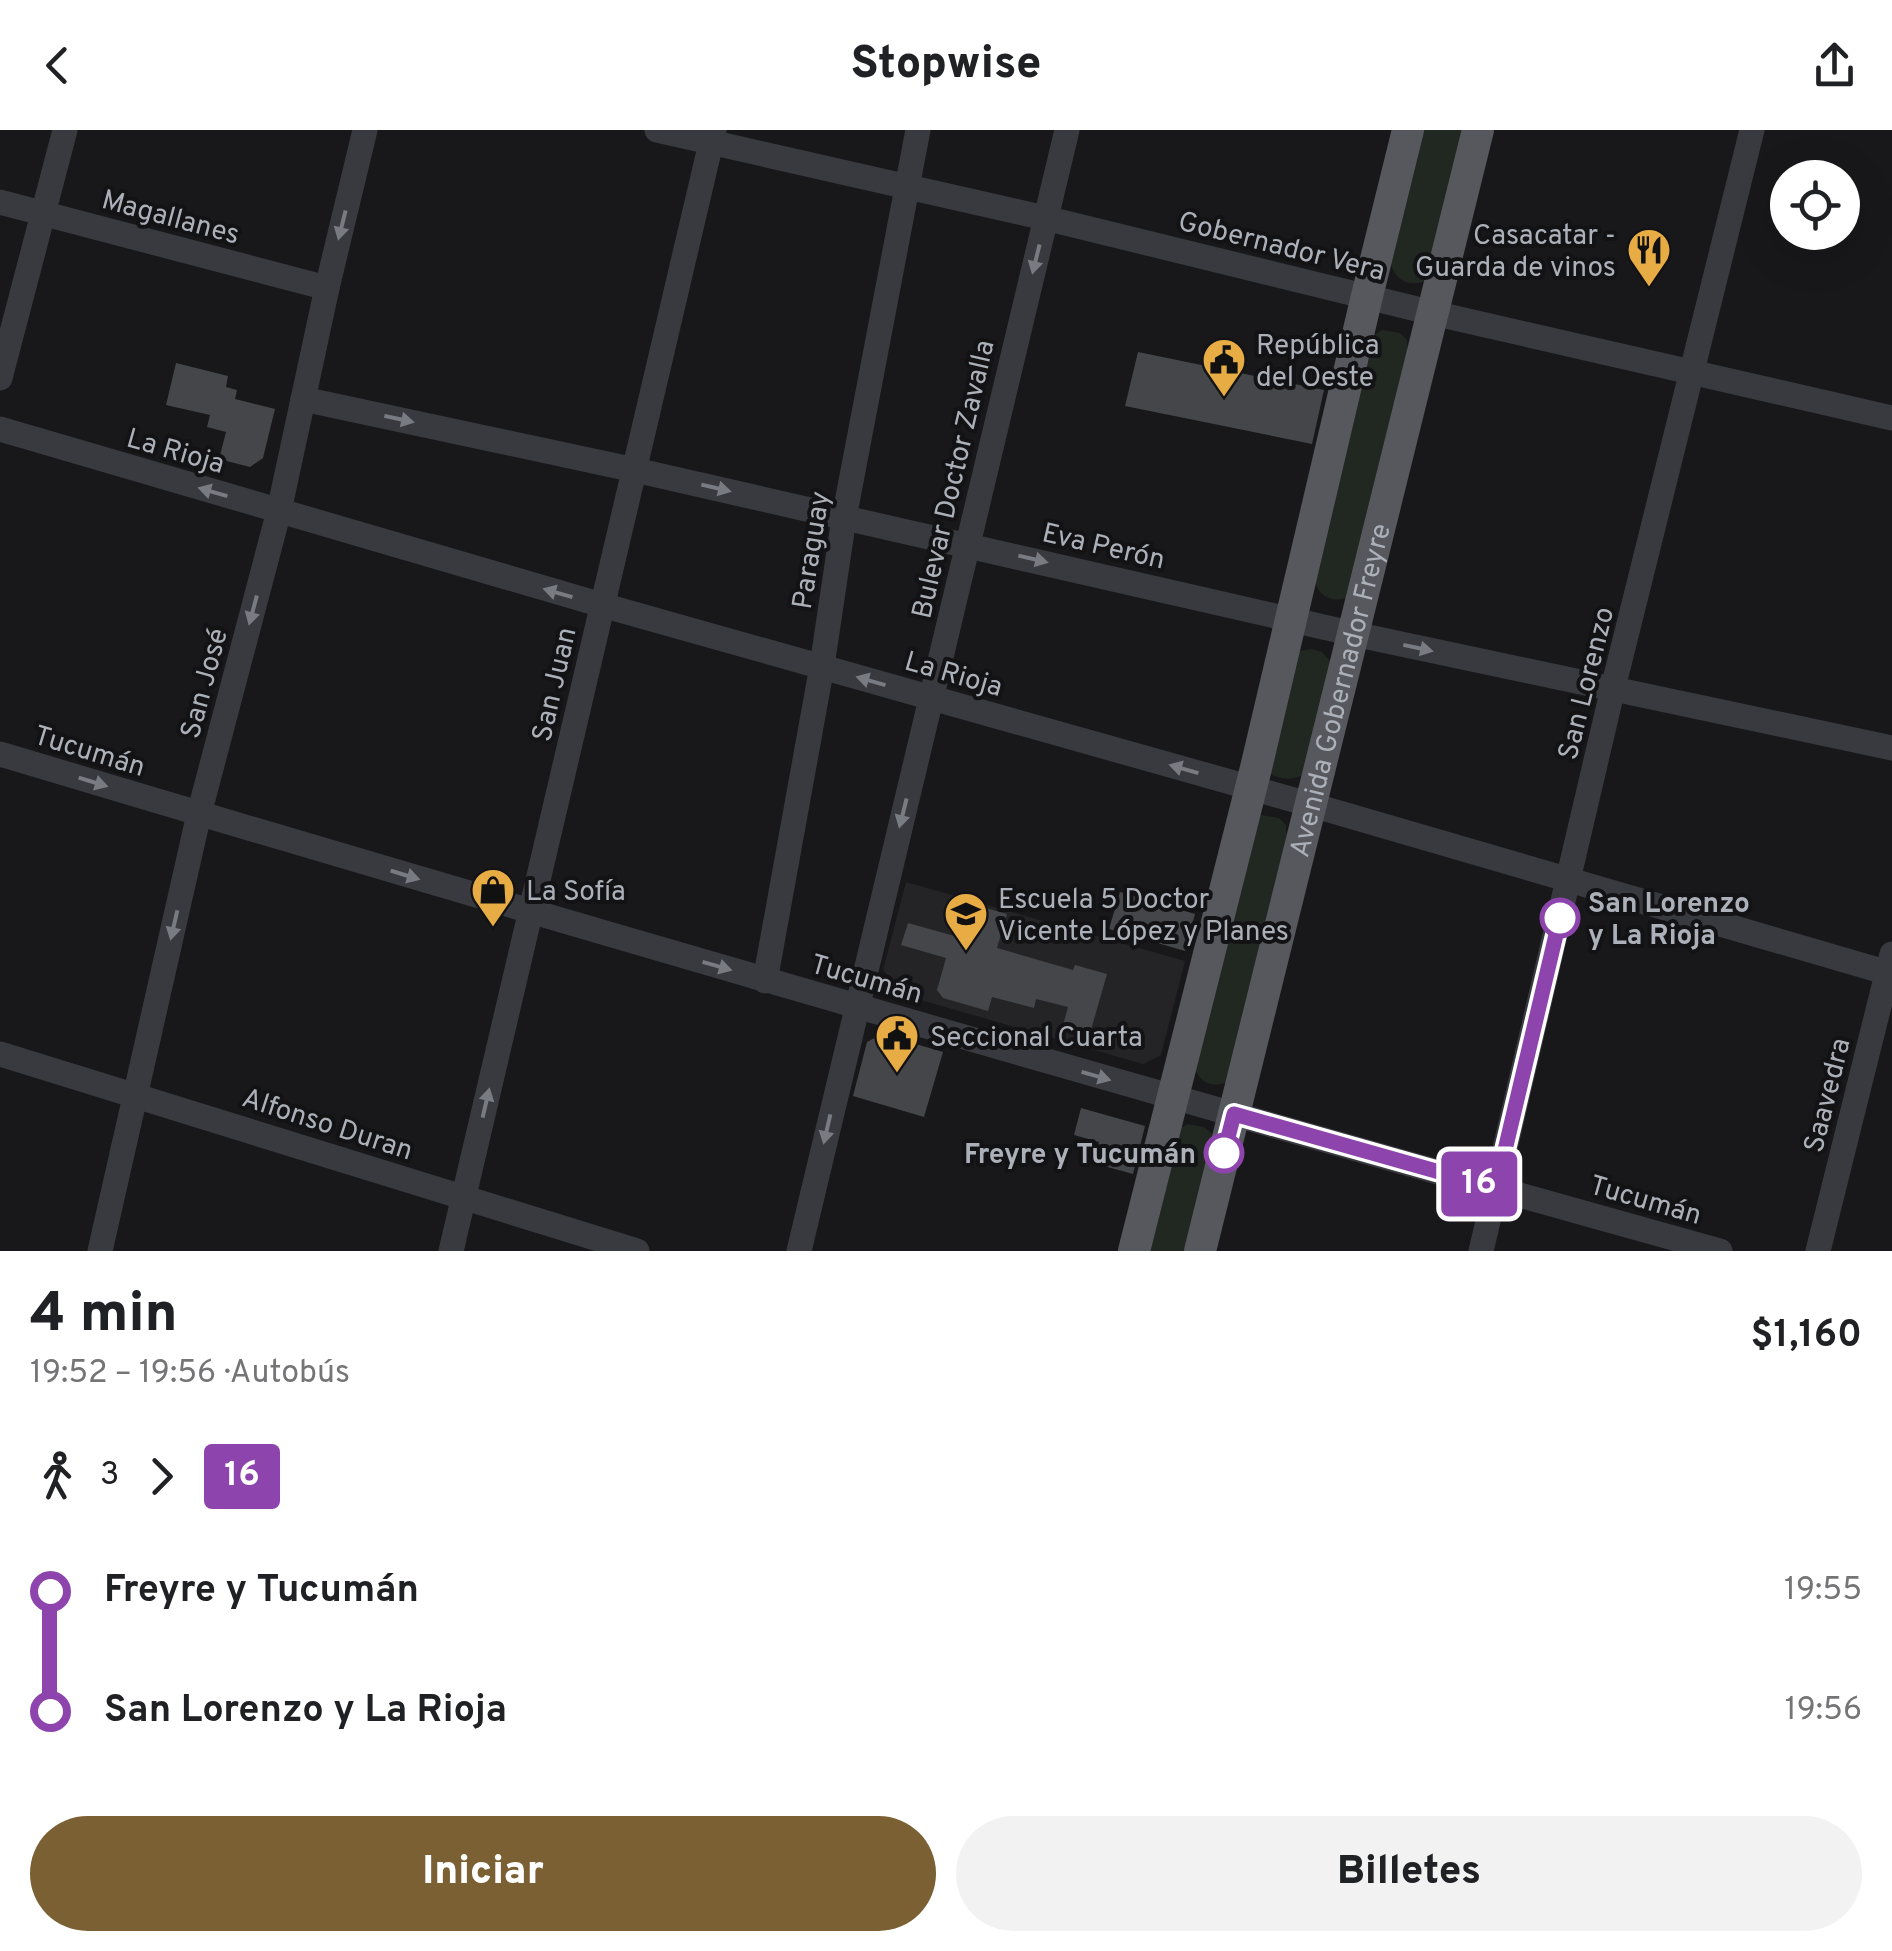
<!DOCTYPE html>
<html lang="es">
<head>
<meta charset="utf-8">
<style>
	:root { --surface:#fff; --page:#f2f2f2; --text:#202124; --muted:#757577; --accent:#7a6032 }
	body { margin:0; font-family:Overpass,sans-serif; background:var(--page); color:var(--text); height:100vh; display:flex; flex-direction:column; font-size:38px; white-space:nowrap }
	* { box-sizing:border-box; margin:0 }
	p { font-size:32px; color:var(--muted) }
	.icon { flex:none; width:55px; height:55px; fill:none; stroke:currentColor; stroke-width:2; stroke-linecap:round; stroke-linejoin:round }
	.map { position:relative; height:1121px; overflow:hidden }
	.drawer { display:flex; flex-direction:column; background:var(--surface); flex:1 }
	.drawer>* { flex:none }
	.badge { padding:0 20px; border-radius:8px; font-size:35px; line-height:65px }
	.controls { position:absolute; left:1770px; top:30px; display:grid; gap:20px }
	.controls a { display:grid; place-items:center; width:90px; height:90px; border-radius:50%; background:var(--surface); box-shadow:0 10px 40px #0002; font-size:50px }
	.map>.badge { position:absolute; translate:-50% -50%; box-shadow:0 0 0 5px #fff }
	.legs { display:flex; align-items:center; gap:15px; height:110px; padding:0 30px; font-size:32px }
	.legs p { margin-inline-start:auto }
	.head { display:flex; align-items:center; justify-content:space-between; height:170px; padding:0 30px }
	h1 { font-size:55px; font-weight:800; line-height:75px }
	.cta { display:flex; gap:20px; margin-top:auto; padding:20px 30px }
	.cta a { flex:1; height:115px; border-radius:60px; background:var(--accent); color:#fff; font-size:40px; font-weight:800; line-height:115px; text-align:center }
	.cta a+a { background:var(--page); color:var(--text) }
	ul { padding:0 30px; list-style:none }
	li { display:flex; align-items:center; gap:35px; height:120px; font-size:38px }
	li i { display:grid; place-items:center; width:15px; height:100%; margin:0 12px; background:currentColor }
	li i::after { content:''; width:25px; height:25px; margin:-12px; border:8px solid; border-radius:50%; background:var(--surface) }
	li p { margin-inline-start:auto }
	li:first-child i { background:linear-gradient(#0000 50%,currentColor 0) }
	li:last-child i { background:linear-gradient(currentColor 50%,#0000 0) }
	header { display:flex; justify-content:space-between; align-items:center; height:130px; padding:0 30px; background:var(--surface); font-size:45px; font-weight:800 }
	.map>svg:first-child { display:block }
	.built { fill:#242427 }
	.green { fill:#202821 }
	.building { fill:#45464a }
	.lines { fill:none; stroke-linecap:round; stroke-linejoin:round }
	.minor { stroke:#393a3f; stroke-width:25 }
	.major { stroke:#56585e; stroke-width:32 }
	.oneway { fill:#787b82 }
	.line-1-casing { stroke:#fff; stroke-width:22 }
	.line-1 { stroke:#8e44ad; stroke-width:15 }
	.stop-1-dot { fill:#fff; stroke:#8e44ad; stroke-width:5 }
	.labels { text-anchor:middle; stroke-width:8; stroke-linejoin:round; paint-order:stroke }
	.street-label { font-size:28px; fill:#abb0b9; stroke:#131315 }
	.poi-label { font-size:28px; fill:#abb0b9; stroke:#131315; text-anchor:start }
	.stop-label { font-size:28px; font-weight:bold; fill:#abb0b9; stroke:#131315; text-anchor:start }
</style>
</head>
<body>
<header><svg class="icon" aria-label="back" viewBox="0 0 24 24"><path d="M15 5l-7 7 7 7"/></svg>Stopwise<svg class="icon" aria-label="share" viewBox="0 0 24 24"><path d="M12 15V3M7 8l5-5 5 5M5 13v7h14v-7"/></svg></header>
<div class="map">
<svg width="1892" height="1121" viewBox="0 0 1892 1121">
	<rect width="100%" height="100%" fill="#18181a"/>
	<polygon class="built" points="906,752 1185,831 1161,925 1143,934 907,866 883,840"/>
	<g class="green">
		<path d="M1421 0H1463L1427 150C1411 158 1394 151 1391 133Z"/>
		<path d="M1382 200 1400 203 1407 210 1408 227 1351 466C1335 474 1318 468 1315 450L1373 206Z"/>
		<path d="M1312 519 1322 522 1330 531V544L1306 637 1301 646C1289 650 1280 650 1269 643L1298 521Z"/>
		<path d="M1261 685 1279 688 1286 695 1287 712 1230 951C1214 959 1197 953 1194 935L1252 691Z"/>
		<polygon points="1187,994 1204,997 1212,1004 1213,1020 1189,1121 1147,1121 1178,1000"/>
	</g>
	<g class="building">
		<polygon points="1138,222 1324,260 1312,314 1125,276"/>
		<polygon points="176,233 228,246 226,257 237,260 235,269 275,279 263,328 250,337 219,329 226,302 207,297 210,285 166,275"/>
		<polygon points="1120,762 1195,784 1185,821 1109,799"/>
		<polygon points="968,773 1007,784 997,818 1073,840 1075,835 1107,844 1089,907 1062,899 1068,877 1036,869 1034,878 992,867 988,881 943,868 937,860 946,828 901,815 908,793 958,807"/>
		<polygon points="882,904 943,922 924,987 853,966 867,912"/>
		<polygon points="1081,978 1145,996 1133,1044 1093,1033 1099,1012 1074,1005"/>
	</g>
	<g class="lines">
		<g class="minor">
			<polyline points="657,0 1045,88 1433,183 1892,288"/>
			<polyline points="0,72 327,158"/>
			<polyline points="0,248 65,0"/>
			<polyline points="303,269 635,340 1354,504 1892,618"/>
			<polyline points="0,299 602,475 1312,675 1892,844"/>
			<path d="M0 624C572 795 1145 961 1720 1121"/>
			<polyline points="765,851 822,536 844,388 918,0"/>
			<polyline points="0,924 637,1121"/>
			<polyline points="100,1121 199,684 279,381 327,158 365,0"/>
			<polyline points="451,1121 714,0"/>
			<polyline points="799,1121 1067,0"/>
			<polyline points="1481,1121 1613,558 1752,0"/>
			<polyline points="1818,1121 1892,824"/>
		</g>
		<g class="major">
			<polyline points="1134,1121 1256,638 1367,166 1408,0"/>
			<path id="s1" d="M1200 1121 1478 0"/>
		</g>
	</g>
	<defs><path id="oneway-solid" d="M-6-.8H1V-3.2L6.5 0L1 3.2V.8H-6Z" transform="scale(2.5)"/></defs>
	<g class="oneway">
		<use href="#oneway-solid" transform="translate(342 95) rotate(104)"/>
		<use href="#oneway-solid" transform="translate(1036 129) rotate(104)"/>
		<use href="#oneway-solid" transform="translate(399 289) rotate(12)"/>
		<use href="#oneway-solid" transform="translate(716 358) rotate(13)"/>
		<use href="#oneway-solid" transform="translate(213 362) rotate(-164)"/>
		<use href="#oneway-solid" transform="translate(1033 429) rotate(13)"/>
		<use href="#oneway-solid" transform="translate(558 463) rotate(-164)"/>
		<use href="#oneway-solid" transform="translate(253 480) rotate(105)"/>
		<use href="#oneway-solid" transform="translate(1418 518) rotate(12)"/>
		<use href="#oneway-solid" transform="translate(871 551) rotate(-164)"/>
		<use href="#oneway-solid" transform="translate(1184 639) rotate(-164)"/>
		<use href="#oneway-solid" transform="translate(93 652) rotate(17)"/>
		<use href="#oneway-solid" transform="translate(903 683) rotate(104)"/>
		<use href="#oneway-solid" transform="translate(405 745) rotate(17)"/>
		<use href="#oneway-solid" transform="translate(174 795) rotate(103)"/>
		<use href="#oneway-solid" transform="translate(717 836) rotate(16)"/>
		<use href="#oneway-solid" transform="translate(1096 946) rotate(16)"/>
		<use href="#oneway-solid" transform="translate(486 973) rotate(-77)"/>
		<use href="#oneway-solid" transform="translate(827 999) rotate(103)"/>
	</g>
	<g class="lines">
		<defs>
			<polyline id="line-1" points="1224,1023 1234,984 1496,1058 1560,788"/>
		</defs>
		<use href="#line-1" class="line-1-casing"/>
		<use href="#line-1" class="line-1"/>
	</g>
	<defs>
		<symbol id="restaurant-pin" viewBox="-11 -11 22 30"><path d="M0 17L-7.5 6A9.5 9.5 0 1 1 7.5 6Z" fill="#e7ac44" stroke="#131315"/><path d="M-5-6h1v4h1v-4h1v4h1v-4h1v5L-1.5 .5V6h-2V.5L-5-1ZM5-6V6H3V1.5H1.5Q1.5-4 5-6Z" fill="#111"/></symbol>
		<symbol id="civic-pin" viewBox="-11 -11 22 30"><path d="M0 17L-7.5 6A9.5 9.5 0 1 1 7.5 6Z" fill="#e7ac44" stroke="#131315"/><path d="M-.6-6.5H3V-4.5H.6V-3L4-1V1h2V6H-6V1h2V-1L-.6-3ZM-1.2 2.5V6h2.4V2.5Z" fill="#111"/></symbol>
		<symbol id="shop-pin" viewBox="-11 -11 22 30"><path d="M0 17L-7.5 6A9.5 9.5 0 1 1 7.5 6Z" fill="#e7ac44" stroke="#131315"/><path d="M-5-2.5h2.3a2.7 3.5 0 0 1 5.4 0H5L5.5 6h-11ZM-1.5-2.5h3a1.5 2.3 0 0 0-3 0Z" fill="#111"/></symbol>
		<symbol id="school-pin" viewBox="-11 -11 22 30"><path d="M0 17L-7.5 6A9.5 9.5 0 1 1 7.5 6Z" fill="#e7ac44" stroke="#131315"/><path d="M0-5L7-2L0 1L-7-2ZM-4 1L0 2.5L4 1V4Q0 6-4 4Z" fill="#111"/></symbol>
	</defs>
	<g fill-rule="evenodd">
		<use href="#restaurant-pin" x="1624" y="95" width="50" height="68"/>
		<use href="#civic-pin" x="1199" y="205" width="50" height="68"/>
		<use href="#shop-pin" x="468" y="735" width="50" height="68"/>
		<use href="#school-pin" x="941" y="759" width="50" height="68"/>
		<use href="#civic-pin" x="872" y="881" width="50" height="68"/>
	</g>
	<g class="stop-1-dot">
		<circle cx="1560" cy="788" r="18"/>
		<circle cx="1224" cy="1023" r="18"/>
	</g>
	<g class="labels">
		<g class="street-label">
			<text transform="translate(171 86) rotate(15)" y="10">Magallanes</text>
			<text transform="translate(1282 115) rotate(14)" y="10">Gobernador Vera</text>
			<text transform="translate(176 320) rotate(16)" y="10">La Rioja</text>
			<text transform="translate(952 349) rotate(-77)" y="10">Bulevar Doctor Zavalla</text>
			<text transform="translate(1104 415) rotate(13)" y="10">Eva Perón</text>
			<text transform="translate(810 420) rotate(-81)" y="10">Paraguay</text>
			<text transform="translate(954 543) rotate(16)" y="10">La Rioja</text>
			<text transform="translate(203 553) rotate(-75)" y="10">San José</text>
			<text transform="translate(1585 553) rotate(-76)" y="10">San Lorenzo</text>
			<text transform="translate(553 554) rotate(-77)" y="10">San Juan</text>
			<text dy="10" stroke="none"><textPath href="#s1" startOffset="578">Avenida Gobernador Freyre</textPath></text>
			<text transform="translate(90 620) rotate(17)" y="10">Tucumán</text>
			<text transform="translate(867 848) rotate(16)" y="10">Tucumán</text>
			<text transform="translate(1826 965) rotate(-76)" y="10">Saavedra</text>
			<text transform="translate(328 993) rotate(18)" y="10">Alfonso Duran</text>
			<text transform="translate(1646 1069) rotate(16)" y="10">Tucumán</text>
		</g>
		<g class="poi-label">
			<text x="1616" y="114" text-anchor="end">Casacatar -<tspan x="1616" dy="32">Guarda de vinos</tspan></text>
			<text x="1256" y="224">República<tspan x="1256" dy="32">del Oeste</tspan></text>
			<text x="526" y="770">La Sofía</text>
			<text x="998" y="778">Escuela 5 Doctor<tspan x="998" dy="32">Vicente López y Planes</tspan></text>
			<text x="930" y="916">Seccional Cuarta</text>
		</g>
		<g class="stop-label">
			<text x="1588" y="782">San Lorenzo<tspan x="1588" dy="32">y La Rioja</tspan></text>
			<text x="1196" y="1033" text-anchor="end">Freyre y Tucumán</text>
		</g>
	</g>
</svg>
<div class="controls">
<a><svg class="icon" aria-label="locate" viewBox="0 0 24 24"><circle cx="12" cy="12" r="6"/><path d="M12 2v4M12 18v4M2 12h4M18 12h4"/></svg></a>
</div>
<b class="badge" style="left:1479px;top:1054px;background:#8e44ad;color:#fff">16</b>
</div>
<section class="drawer">
<div class="head"><div><h1>4 min</h1><p>19:52 – 19:56 · Autobús</p></div><b>$1,160</b></div>
<div class="legs"><svg class="icon" aria-label="walk" viewBox="0 0 24 24"><circle cx="13" cy="4" r="2"/><path d="M13 8l-2 6 4 7M11 14l-3 7M7 12l3-4h3l4 4"/></svg>3<svg class="icon" aria-label="forward" viewBox="0 0 24 24"><path d="M9 5l7 7-7 7"/></svg><b class="badge" style="background:#8e44ad;color:#fff">16</b></div>
<ul>
<li><i style="color:#8e44ad"></i><b>Freyre y Tucumán</b><p>19:55</p></li>
<li><i style="color:#8e44ad"></i><b>San Lorenzo y La Rioja</b><p>19:56</p></li>
</ul>
<div class="cta"><a>Iniciar</a><a>Billetes</a></div>
</section>
</body>
</html>
